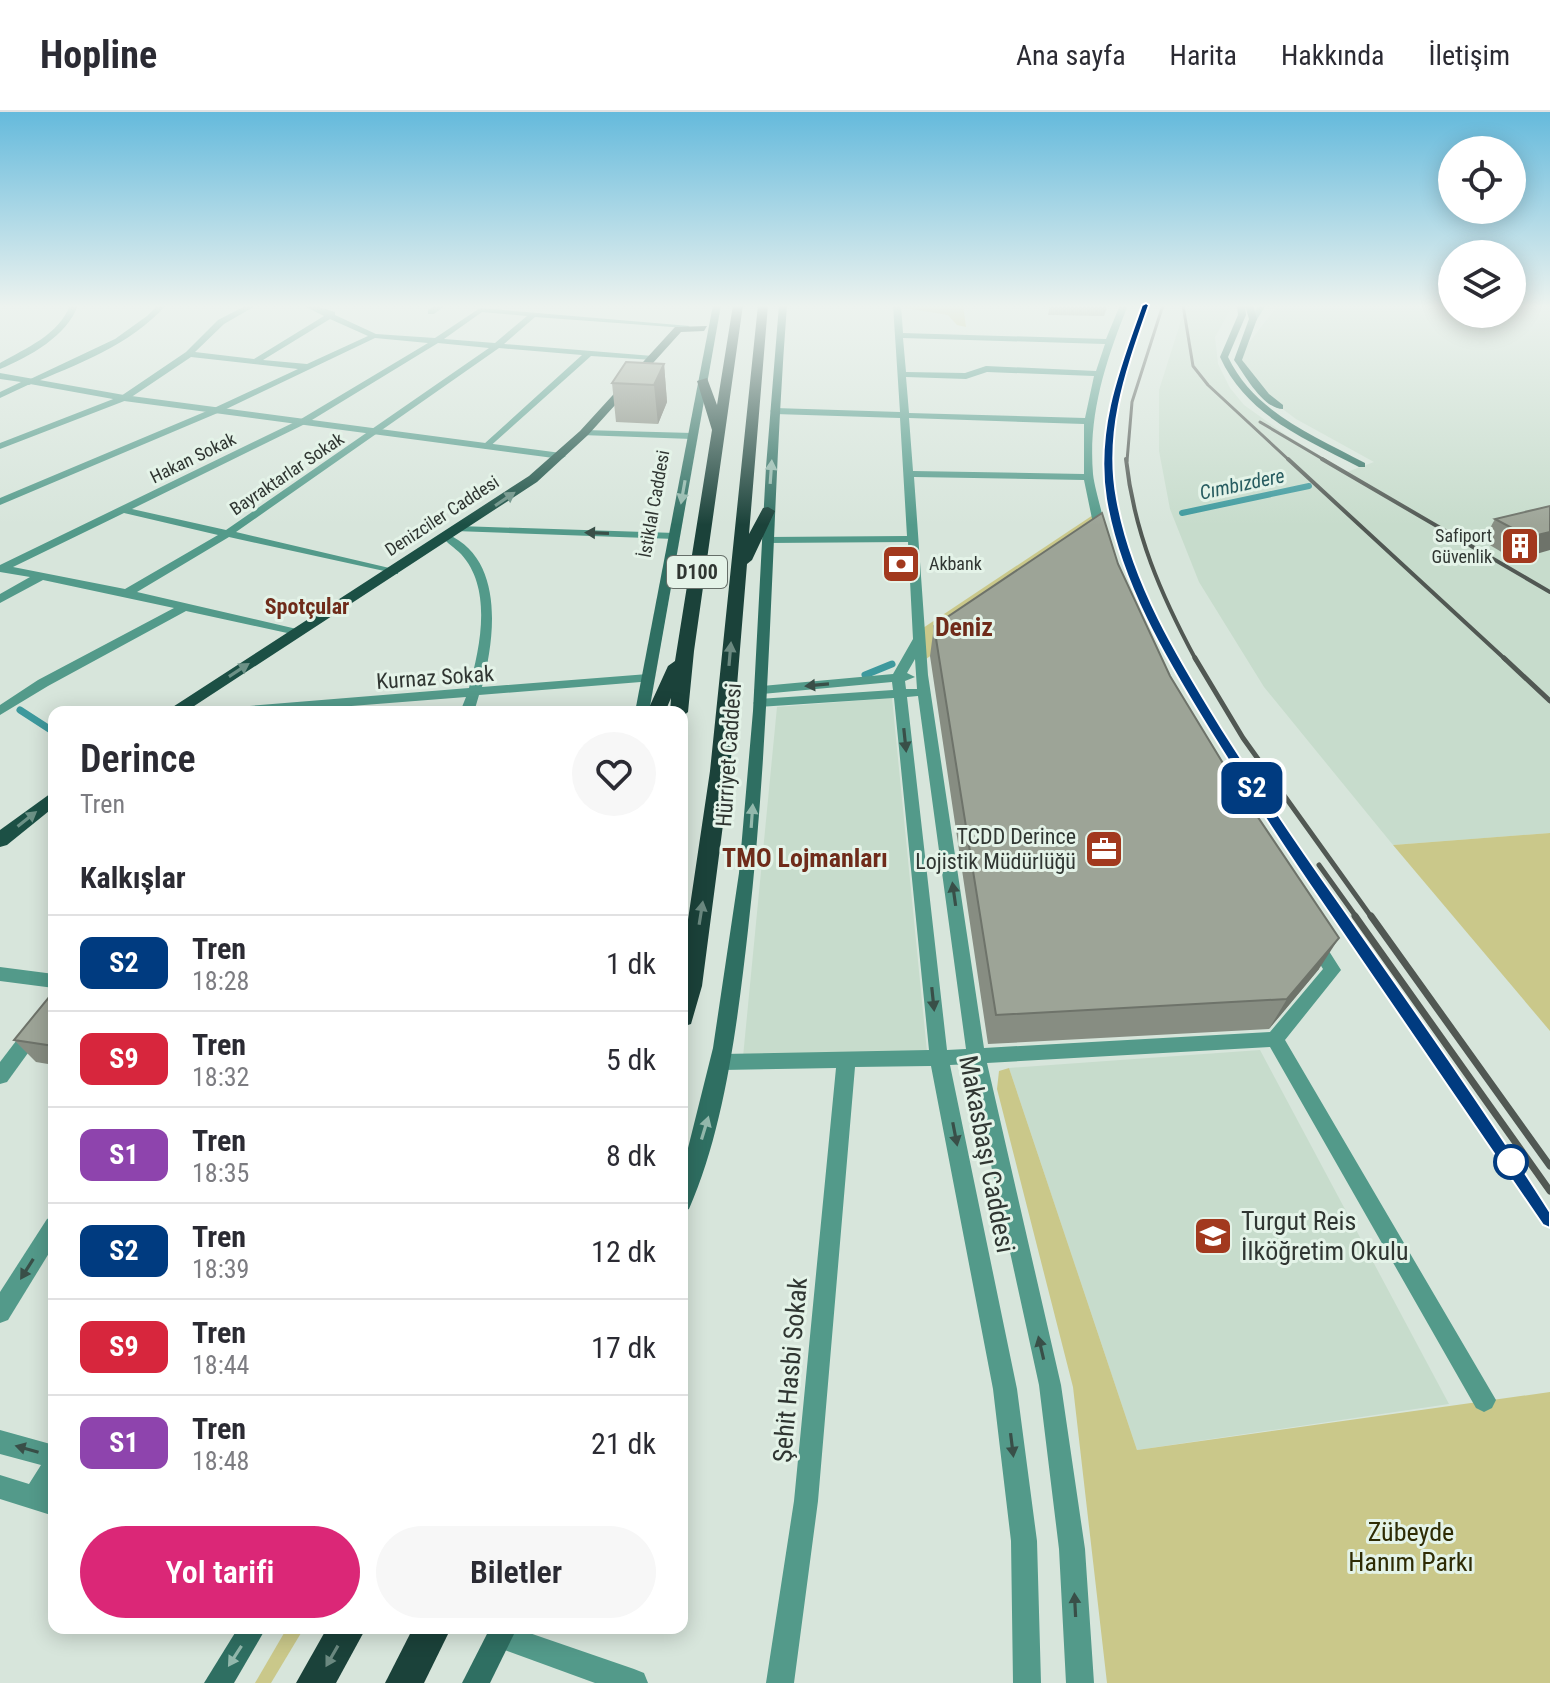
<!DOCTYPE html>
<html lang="tr">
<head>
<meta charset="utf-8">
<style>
	:root { --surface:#fff; --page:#f7f7f7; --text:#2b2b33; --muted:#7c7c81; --line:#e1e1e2; --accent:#db2777 }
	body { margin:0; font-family:"Roboto Condensed",sans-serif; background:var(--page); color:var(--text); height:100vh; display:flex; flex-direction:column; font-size:30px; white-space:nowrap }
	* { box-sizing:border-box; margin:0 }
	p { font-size:26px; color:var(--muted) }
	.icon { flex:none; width:44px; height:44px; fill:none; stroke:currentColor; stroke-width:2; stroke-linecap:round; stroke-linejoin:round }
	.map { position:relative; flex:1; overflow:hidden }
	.details { position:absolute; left:48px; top:594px; width:640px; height:928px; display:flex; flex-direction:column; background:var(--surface); border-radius:16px; box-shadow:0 4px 20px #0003 }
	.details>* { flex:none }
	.badge { padding:0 16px; border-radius:12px; font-size:28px; line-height:52px }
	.fabs { position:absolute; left:1438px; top:24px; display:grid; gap:16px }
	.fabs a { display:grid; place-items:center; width:88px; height:88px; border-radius:50%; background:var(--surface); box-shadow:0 4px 20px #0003; font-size:40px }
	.map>.badge { position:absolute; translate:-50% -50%; box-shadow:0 0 0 4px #fff }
	h2 { padding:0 32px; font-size:30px; line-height:72px }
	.round { display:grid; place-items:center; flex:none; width:84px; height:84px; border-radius:42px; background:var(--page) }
	.overview { display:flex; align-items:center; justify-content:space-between; height:136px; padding:0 32px }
	h1 { font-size:38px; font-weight:600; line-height:60px }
	.action { display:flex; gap:16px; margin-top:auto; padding:16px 32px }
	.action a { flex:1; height:92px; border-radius:48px; background:var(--accent); color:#fff; font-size:32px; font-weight:600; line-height:92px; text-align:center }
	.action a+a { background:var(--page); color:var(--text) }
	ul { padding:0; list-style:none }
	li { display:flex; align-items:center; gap:24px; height:96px; padding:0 32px; border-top:2px solid var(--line) }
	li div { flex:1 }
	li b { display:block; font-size:30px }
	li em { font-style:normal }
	li .badge { min-width:88px; font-weight:700; text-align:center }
	header { display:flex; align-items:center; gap:48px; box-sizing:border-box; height:112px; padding:0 40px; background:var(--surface); border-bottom:2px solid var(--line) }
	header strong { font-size:38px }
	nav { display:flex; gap:44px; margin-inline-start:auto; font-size:28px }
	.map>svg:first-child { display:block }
	.built { fill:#c7dccc }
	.green { fill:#cac88a }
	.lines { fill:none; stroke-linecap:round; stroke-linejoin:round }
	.stream-far1 { stroke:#3d999d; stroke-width:6 }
	.stream { stroke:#3d999d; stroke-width:7 }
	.minor { fill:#539a8a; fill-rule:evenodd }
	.tertiary { fill:#539a8a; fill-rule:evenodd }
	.secondary { fill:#2f6f62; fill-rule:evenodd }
	.primary { fill:#1c5045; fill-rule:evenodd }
	.trunk { fill:#1b423a; fill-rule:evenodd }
	.rail-far3 { stroke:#515853; stroke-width:3 }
	.rail-far2 { stroke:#515853; stroke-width:4 }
	.rail-far1 { stroke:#515853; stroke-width:5 }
	.rail { stroke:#515853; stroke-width:7 }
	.wall { fill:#878d82 }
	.shaded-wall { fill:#6e736a }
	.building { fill:#9da497; stroke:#6e736a; stroke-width:2 }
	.oneway { fill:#93b8ac }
	.oneway2 { fill:#6c9186 }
	.oneway3 { fill:#394f48 }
	.oneway4 { fill:#6b8980 }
	.line { fill:#003b80; stroke:#fff; stroke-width:2 }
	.stop-dot { fill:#fff; stroke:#003b80; stroke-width:4 }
	.labels { text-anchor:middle; stroke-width:6; stroke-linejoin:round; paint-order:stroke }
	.far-street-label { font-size:18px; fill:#303632; stroke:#e4f3e8 }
	.far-poi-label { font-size:18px; fill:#303632; stroke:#e4f3e8; text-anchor:end }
	.far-water-label { font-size:20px; font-style:italic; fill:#275c60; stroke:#e4f3e8 }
	.shield { fill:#e4f3e8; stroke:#666f69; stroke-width:2 }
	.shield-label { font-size:20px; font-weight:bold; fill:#303632 }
	.far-quarter-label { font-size:22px; font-weight:bold; fill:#6f2b1a; stroke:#e4f3e8 }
	.street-label { font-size:22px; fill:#303632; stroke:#e4f3e8 }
	.poi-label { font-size:22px; fill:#303632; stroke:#e4f3e8; text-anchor:end }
	.far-district-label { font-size:26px; font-weight:bold; fill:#6f2b1a; stroke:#e4f3e8 }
	.quarter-label { font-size:26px; font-weight:bold; fill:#6f2b1a; stroke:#e4f3e8 }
	.near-street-label { font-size:26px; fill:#303632; stroke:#e4f3e8 }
	.near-poi-label { font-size:26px; fill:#303632; stroke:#e4f3e8; text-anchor:start }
	.near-park-label { font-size:26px; fill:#2e2b04; stroke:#e4f3e8 }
</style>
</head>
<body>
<header>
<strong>Hopline</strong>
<nav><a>Ana sayfa</a><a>Harita</a><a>Hakkında</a><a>İletişim</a></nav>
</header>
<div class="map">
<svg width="1550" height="1571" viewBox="0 0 1550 1571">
	<rect width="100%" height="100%" fill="#d7e5db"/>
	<g class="built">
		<polygon points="1186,193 1233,193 1215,225 1218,252 1230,276 1244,293 1286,323 1347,360 1374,350 1296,307 1276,292 1238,245 1278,193 1452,193 1452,202 1512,202 1512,193 1550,193 1550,721 1393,733 1264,575 1199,470 1170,397 1159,339 1159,278"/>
		<polygon points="892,586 927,940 743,945 777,595"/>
		<polygon points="1260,938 1449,1292 1137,1338 1009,956"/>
	</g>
	<g class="green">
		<polygon points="904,193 963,193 966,215 957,213 948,203 905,196"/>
		<polygon points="1093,403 1098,427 926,547 923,516"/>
		<polygon points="1550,721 1550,919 1393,733"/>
		<polygon points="1009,956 1137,1338 1550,1280 1550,1571 1107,1571 1073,1275 997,977 999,959"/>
		<polygon points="287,1516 304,1516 271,1571 255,1571"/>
	</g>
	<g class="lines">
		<polyline class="stream-far1" points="1182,401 1309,374"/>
		<g class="stream">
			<polyline points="865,563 892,552"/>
			<polyline points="20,598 54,620"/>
		</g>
		<g class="minor">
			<path d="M70 193H78C67 224 29 245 0 257V251C26 236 59 223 70 193Z"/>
			<path d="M158 193H166C130 234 77 252 29 273L22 271 115 227 147 204Z"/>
			<path d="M247 193H257L224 212 195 240 254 247 324 204 302 193H313L335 200V203L376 222 435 226 480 196 690 214 686 216 535 205 504 232 653 244 657 246 653 248 591 244 487 337 484 336V332L582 243 499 236 236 420 398 458V462L229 425 137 480 301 518V524L186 499 48 574 0 603V593L38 568 174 496 43 468 0 491V482L30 465 0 460V453L301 307 428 231 375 226 220 300 0 393V386L214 296 298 257 191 245 127 288 0 337V331L121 284 186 240 218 208ZM482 200 527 204 495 231 444 227ZM330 207 368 224 307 252 263 248ZM438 231 489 236 226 418 132 397 307 311ZM124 401 218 423 125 477 13 455Z"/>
			<polygon points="436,193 446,193 434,202 428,202 428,198"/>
			<path d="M893 193H901L903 221 1106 227 1120 193H1128C1106 248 1088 302 1093 362 1095 381 1107 411 1105 428L1096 426 1084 368 914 365 928 563 984 936 1270 920 1323 857 1306 830 1308 825H1320L1341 858 1285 928 1496 1288 1492 1296 1484 1300 1476 1296 1270 935 987 951 1061 1273 1085 1437 1094 1571H1066L1059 1437 1039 1273 969 952 950 953 1017 1277 1037 1429 1041 1571H1013L1011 1429 993 1277 931 954 855 955 818 1389 794 1571H766L794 1389 836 956 722 958 716 956 713 950 716 944 722 942 929 938 894 586 760 595 753 591 760 587 893 578 892 570 761 582 754 578 761 574 893 562 913 527 908 430 767 431 762 428 767 425 907 424 900 306 775 302 770 299 775 296 900 300ZM903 226 1105 232 1096 259 986 254 965 261 906 260ZM987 260 1094 264 1085 306 909 301 906 265 966 267ZM909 306 1084 312V362L913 359ZM915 547 917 577H906L905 569 915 565 907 561ZM918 584 966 937 947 938 907 585Z"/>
			<polygon points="1258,193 1266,193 1256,209 1250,209"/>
			<polygon points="584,318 692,321 697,324 692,327 581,323 581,319"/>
			<polygon points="459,414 675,421 680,424 675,427 455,419 454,417"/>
			<path d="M447 422C505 447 495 526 482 575L648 562 653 563V569L479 583 474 600H460L466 585 275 600H217L224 596 469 576C480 536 493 477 461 442 455 436 447 431 442 425Z"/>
			<polygon points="0,855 54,862 54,876 0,869"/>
			<polygon points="54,885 54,905 7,970 0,972 0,950 48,887"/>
			<polygon points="54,1104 54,1133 8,1208 0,1211 0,1180 47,1107"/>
			<polygon points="0,1318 54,1333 54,1404 0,1387 0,1363 29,1372 41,1353 0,1342"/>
			<polygon points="490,1516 515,1516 634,1557 644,1561 648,1571 595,1571 491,1533 487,1524"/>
		</g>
		<polygon class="tertiary" points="0,261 124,283 561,341 566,344 561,347 124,289 30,272 0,286 0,280 21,270 0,267"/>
		<g class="secondary">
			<polygon points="713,193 721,193 649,600 635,600"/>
			<path d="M779 193H787C771 401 772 611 748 818 738 906 725 1016 689 1097L682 1100V1060L713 936 739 761 753 599 766 355Z"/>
			<path d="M1237 193H1245L1246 203 1228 245C1255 301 1313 323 1365 351V355H1359C1304 326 1247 304 1220 245L1238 203Z"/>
			<path d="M1245 193H1253L1257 207 1242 248 1269 282 1283 293V297C1263 297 1245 263 1234 248L1249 207Z"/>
			<polygon points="238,1516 266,1516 234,1571 204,1571"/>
			<polygon points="490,1516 517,1516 490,1571 462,1571"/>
		</g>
		<g class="primary">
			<polygon points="707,214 704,219 681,220 588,323 537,370 185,600 165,600 529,364 580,319 675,215"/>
			<polygon points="54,679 54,695 7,733 0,735 0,718"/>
		</g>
		<g class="trunk">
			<polygon points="733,193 743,193 694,539 688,600 682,605 682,600 670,600 671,586 665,600 647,600 668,554 675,549 712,318 697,269 707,266 717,293"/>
			<polygon points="758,193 768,193 749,422 763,396 768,395 775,399 752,448 747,452 730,659 702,874 691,912 682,915 682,848 710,659"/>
			<polygon points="327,1516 366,1516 336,1571 296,1571"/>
			<polygon points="413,1516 451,1516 424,1571 385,1571"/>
		</g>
		<g class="rail-far3">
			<polyline points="1183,193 1193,254 1208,273 1290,349"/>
			<polyline points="1260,310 1326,349"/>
			<polyline points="1108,349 1115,288 1146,193"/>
			<polyline points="1127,349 1132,290 1163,193"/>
		</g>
		<g class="rail-far2">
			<path d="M1108 347C1108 416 1138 488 1172 548"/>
			<path d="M1126 347C1134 421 1161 483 1196 548"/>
			<polyline points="1288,347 1506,548"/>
			<polyline points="1322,347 1550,480"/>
		</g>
		<g class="rail-far1">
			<polyline points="1171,546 1230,645 1342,806"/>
			<polyline points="1195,546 1243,626 1372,806"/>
			<polyline points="1504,546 1550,589"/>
			<polyline points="1319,753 1357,806"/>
		</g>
		<g class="rail">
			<polyline points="1341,804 1550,1106"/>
			<polyline points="1355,804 1550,1079"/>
			<polyline points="1371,804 1550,1054"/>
		</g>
	</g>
	<g class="wall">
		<polygon points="1050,193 1108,193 1104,204 1048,203"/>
		<polygon points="664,252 667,290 658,312 616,310 612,271"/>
		<polygon points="1550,394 1515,448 1483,429 1495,407"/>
		<polygon points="1118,452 1170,564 1319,857 1269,917 988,932 930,544 934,514"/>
		<polygon points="54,879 54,953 36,950 14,928"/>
	</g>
	<g class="shaded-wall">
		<polygon points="664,252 667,290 658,312 654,273"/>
		<polygon points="1550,420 1550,438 1515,448 1529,425"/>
		<polygon points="1339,826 1319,857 1269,917 1287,887"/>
	</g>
	<g class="building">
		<polygon points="626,250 664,252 654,273 612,271"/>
		<polygon points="1550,394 1550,420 1529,425 1495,407"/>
		<polygon points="1102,401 1118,452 1170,564 1235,671 1339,826 1287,887 996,903 934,514"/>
		<polygon points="54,879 54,934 14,928"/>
	</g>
	<defs><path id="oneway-solid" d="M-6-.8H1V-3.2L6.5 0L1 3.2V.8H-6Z" transform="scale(2)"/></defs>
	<g class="oneway">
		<use href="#oneway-solid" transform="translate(771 360) rotate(-86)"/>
		<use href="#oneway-solid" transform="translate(683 380) rotate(100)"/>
		<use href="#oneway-solid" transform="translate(752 704) rotate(-86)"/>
		<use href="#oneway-solid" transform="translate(705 1016) rotate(-73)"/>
		<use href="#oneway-solid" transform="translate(235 1544) rotate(123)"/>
	</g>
	<g class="oneway2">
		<use href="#oneway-solid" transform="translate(505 387) rotate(-34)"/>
		<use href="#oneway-solid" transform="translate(239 558) rotate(-33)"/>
		<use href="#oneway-solid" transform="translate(27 707) rotate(-38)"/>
	</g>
	<g class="oneway3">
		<use href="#oneway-solid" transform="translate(597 421) rotate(-178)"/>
		<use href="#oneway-solid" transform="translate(817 573) rotate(175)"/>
		<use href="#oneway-solid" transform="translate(905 628) rotate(84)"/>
		<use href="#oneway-solid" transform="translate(954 782) rotate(-98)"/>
		<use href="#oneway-solid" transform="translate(933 887) rotate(84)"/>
		<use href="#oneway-solid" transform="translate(955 1022) rotate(79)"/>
		<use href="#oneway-solid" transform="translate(27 1157) rotate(122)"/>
		<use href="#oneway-solid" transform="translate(1041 1236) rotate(-103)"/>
		<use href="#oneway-solid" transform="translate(1012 1333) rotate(83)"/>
		<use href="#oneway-solid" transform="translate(27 1337) rotate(-164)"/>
		<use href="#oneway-solid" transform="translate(1075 1493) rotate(-93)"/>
	</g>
	<g class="oneway4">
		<use href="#oneway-solid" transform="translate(730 542) rotate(-85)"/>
		<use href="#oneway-solid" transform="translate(701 801) rotate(-81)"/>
		<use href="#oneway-solid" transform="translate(332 1544) rotate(120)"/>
	</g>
	<linearGradient id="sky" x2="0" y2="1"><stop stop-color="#65badc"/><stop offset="0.47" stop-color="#edf3ef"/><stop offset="1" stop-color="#edf3ef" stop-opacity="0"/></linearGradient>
	<rect width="1550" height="413" fill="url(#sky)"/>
	<path class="line" d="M1146 191 1149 193C1127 257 1104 318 1117 387 1132 471 1178 546 1222 617 1259 675 1297 732 1337 788 1410 892 1484 996 1550 1100V1116L1543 1113C1469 1005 1395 897 1321 789 1282 733 1245 675 1209 617 1165 546 1120 470 1106 387 1095 317 1119 257 1142 193Z"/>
	<defs>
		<symbol id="building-square" viewBox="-11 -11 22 22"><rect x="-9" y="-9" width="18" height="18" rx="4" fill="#a2391e" stroke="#e4f3e8"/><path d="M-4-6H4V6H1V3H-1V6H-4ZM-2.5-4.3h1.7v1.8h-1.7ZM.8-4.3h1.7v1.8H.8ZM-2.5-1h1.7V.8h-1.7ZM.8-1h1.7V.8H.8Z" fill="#fff"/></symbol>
		<symbol id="bank-square" viewBox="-11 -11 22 22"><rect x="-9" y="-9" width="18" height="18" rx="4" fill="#a2391e" stroke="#e4f3e8"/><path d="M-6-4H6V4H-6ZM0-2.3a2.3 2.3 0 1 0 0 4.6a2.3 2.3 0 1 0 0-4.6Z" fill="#fff"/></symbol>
		<symbol id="office-square" viewBox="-11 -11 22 22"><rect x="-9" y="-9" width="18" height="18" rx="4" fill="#a2391e" stroke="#e4f3e8"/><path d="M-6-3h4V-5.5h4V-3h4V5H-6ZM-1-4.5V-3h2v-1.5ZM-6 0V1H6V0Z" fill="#fff"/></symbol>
		<symbol id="school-square" viewBox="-11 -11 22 22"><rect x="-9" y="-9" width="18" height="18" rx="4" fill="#a2391e" stroke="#e4f3e8"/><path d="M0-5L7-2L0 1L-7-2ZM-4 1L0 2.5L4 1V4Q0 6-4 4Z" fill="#fff"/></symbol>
	</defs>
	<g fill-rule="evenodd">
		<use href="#building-square" x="1498" y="412" width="44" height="44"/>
		<use href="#bank-square" x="879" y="430" width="44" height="44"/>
		<use href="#office-square" x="1082" y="715" width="44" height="44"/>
		<use href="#school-square" x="1191" y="1102" width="44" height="44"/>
	</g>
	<circle class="stop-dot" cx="1511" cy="1050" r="16"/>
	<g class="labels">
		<g class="far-street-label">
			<text transform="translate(193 346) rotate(-26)" y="6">Hakan Sokak</text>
			<text transform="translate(287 362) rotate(-34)" y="6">Bayraktarlar Sokak</text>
			<text transform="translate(654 392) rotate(-80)" y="6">İstiklal Caddesi</text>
			<text transform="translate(442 404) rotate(-33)" y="6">Denizciler Caddesi</text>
		</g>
		<g class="far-poi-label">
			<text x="1492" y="430">Safiport<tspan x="1492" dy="21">Güvenlik</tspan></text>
			<text x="929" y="458" text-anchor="start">Akbank</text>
		</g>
		<g class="far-water-label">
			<text transform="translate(1242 372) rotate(-12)" y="7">Cımbızdere</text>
		</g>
		<rect class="shield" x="667" y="444" width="60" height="32" rx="6"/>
		<g class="shield-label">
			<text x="697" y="467">D100</text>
		</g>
		<g class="far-quarter-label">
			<text x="307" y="502">Spotçular</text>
		</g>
		<g class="street-label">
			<text transform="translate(435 565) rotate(-4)" y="8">Kurnaz Sokak</text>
			<text transform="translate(728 643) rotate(-86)" y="8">Hürriyet Caddesi</text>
		</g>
		<g class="poi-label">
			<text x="1076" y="732">TCDD Derince<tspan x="1076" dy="25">Lojistik Müdürlüğü</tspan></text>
		</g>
		<g class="far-district-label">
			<text x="964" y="524">Deniz</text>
		</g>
		<g class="quarter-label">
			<text x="805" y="755">TMO Lojmanları</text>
		</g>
		<g class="near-street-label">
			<text transform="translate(987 1042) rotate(79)" y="9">Makasbaşı Caddesi</text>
			<text transform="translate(790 1258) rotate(-85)" y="9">Şehit Hasbi Sokak</text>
		</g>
		<g class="near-poi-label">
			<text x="1241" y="1118">Turgut Reis<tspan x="1241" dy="30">İlköğretim Okulu</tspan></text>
		</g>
		<g class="near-park-label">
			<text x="1411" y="1429">Zübeyde<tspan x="1411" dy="30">Hanım Parkı</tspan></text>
		</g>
	</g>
</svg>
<div class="fabs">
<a><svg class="icon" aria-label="locate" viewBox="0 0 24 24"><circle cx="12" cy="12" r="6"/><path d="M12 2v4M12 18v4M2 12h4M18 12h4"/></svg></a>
<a><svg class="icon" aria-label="layers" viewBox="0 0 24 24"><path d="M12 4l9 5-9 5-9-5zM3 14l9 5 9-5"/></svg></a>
</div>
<b class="badge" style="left:1252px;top:676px;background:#003b80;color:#fff">S2</b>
<section class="details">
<div class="overview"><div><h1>Derince</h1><p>Tren</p></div><a class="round"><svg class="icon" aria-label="heart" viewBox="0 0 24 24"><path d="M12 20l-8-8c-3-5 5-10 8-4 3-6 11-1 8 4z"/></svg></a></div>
<h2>Kalkışlar</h2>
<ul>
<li><span class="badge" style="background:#003b80;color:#fff">S2</span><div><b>Tren</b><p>18:28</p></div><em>1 dk</em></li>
<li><span class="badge" style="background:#d7263d;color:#fff">S9</span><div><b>Tren</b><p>18:32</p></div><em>5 dk</em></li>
<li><span class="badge" style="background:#8e44ad;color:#fff">S1</span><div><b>Tren</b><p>18:35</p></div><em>8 dk</em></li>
<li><span class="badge" style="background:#003b80;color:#fff">S2</span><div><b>Tren</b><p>18:39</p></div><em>12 dk</em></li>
<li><span class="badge" style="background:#d7263d;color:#fff">S9</span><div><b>Tren</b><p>18:44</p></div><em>17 dk</em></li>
<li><span class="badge" style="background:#8e44ad;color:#fff">S1</span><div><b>Tren</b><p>18:48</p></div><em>21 dk</em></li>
</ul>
<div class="action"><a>Yol tarifi</a><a>Biletler</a></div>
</section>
</div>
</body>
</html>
